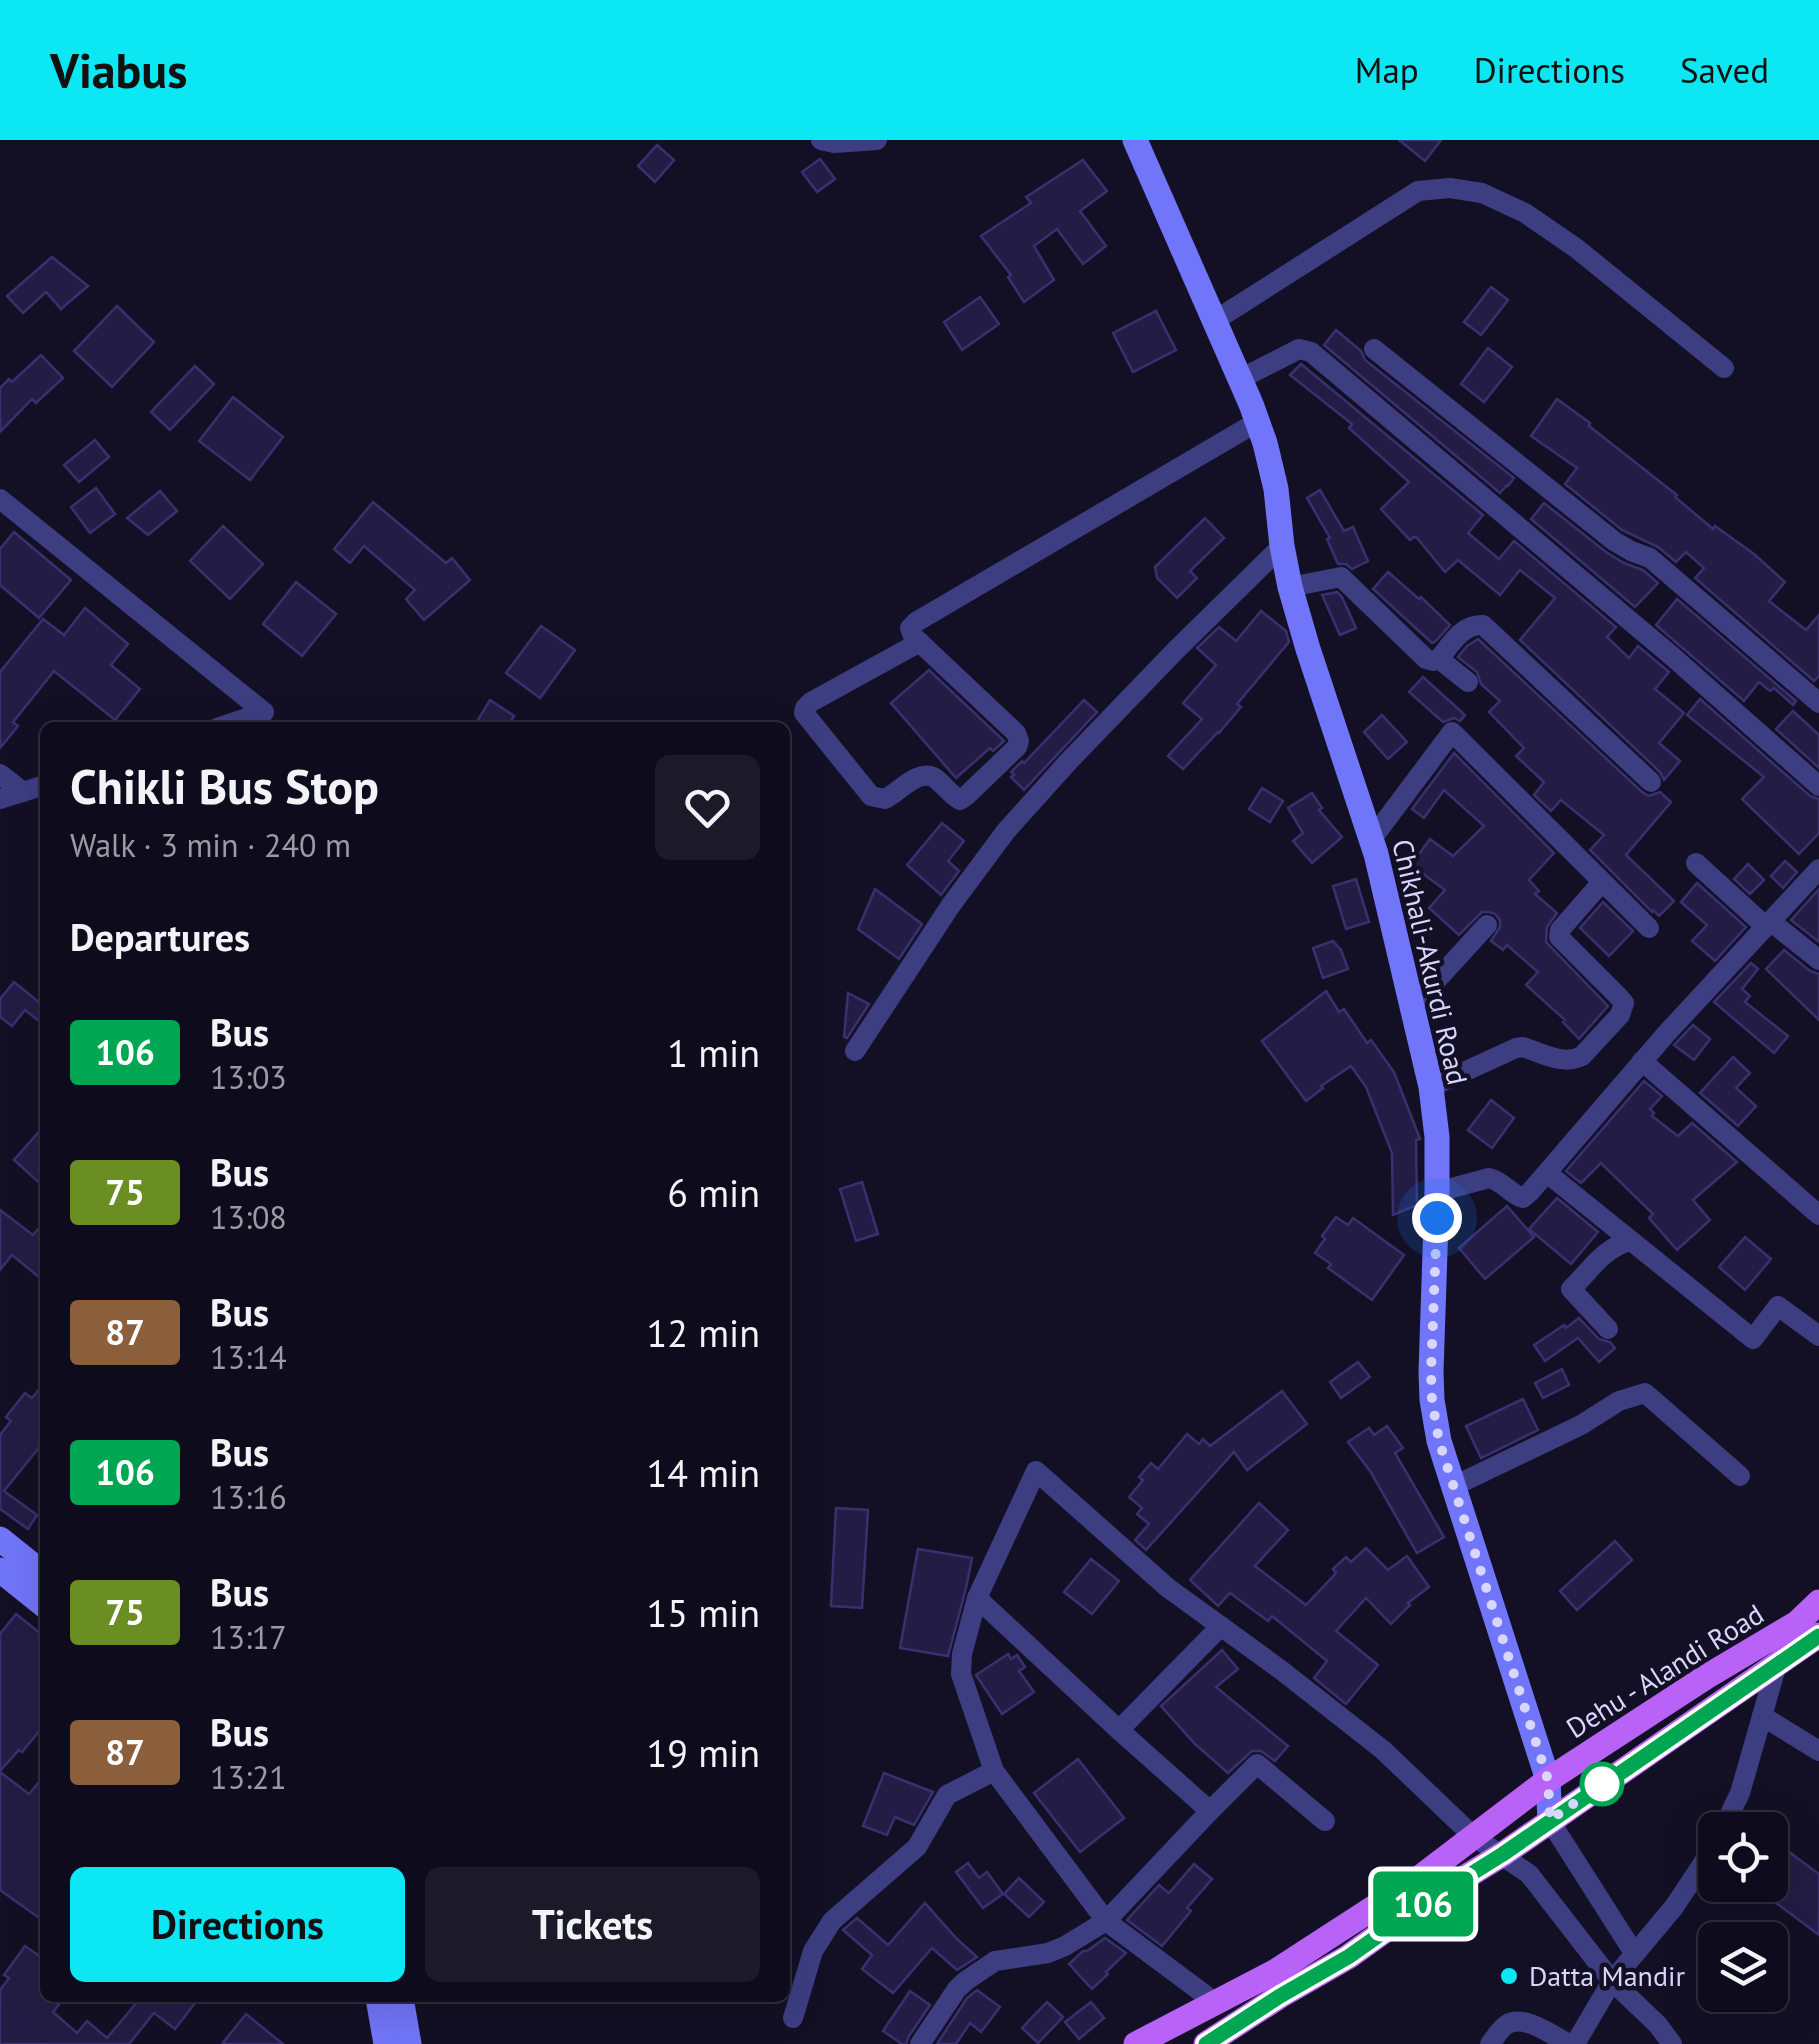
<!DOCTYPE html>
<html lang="en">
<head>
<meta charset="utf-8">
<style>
	:root { --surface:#0e0c1c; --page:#1c1a29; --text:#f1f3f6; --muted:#9b9ba3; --line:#2e2c3b; --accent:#0be8f4 }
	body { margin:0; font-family:"PT Sans",sans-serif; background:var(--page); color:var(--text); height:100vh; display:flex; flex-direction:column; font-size:38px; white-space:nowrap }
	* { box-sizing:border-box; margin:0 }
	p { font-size:32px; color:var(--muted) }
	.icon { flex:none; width:55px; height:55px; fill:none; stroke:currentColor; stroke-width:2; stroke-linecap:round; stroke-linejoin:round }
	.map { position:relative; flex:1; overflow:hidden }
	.sheet { position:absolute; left:40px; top:582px; width:750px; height:1280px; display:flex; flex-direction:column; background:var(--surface); border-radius:15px; box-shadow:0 10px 40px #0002,0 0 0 2px var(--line) }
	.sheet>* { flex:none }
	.badge { padding:0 20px; border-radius:8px; font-size:35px; line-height:65px }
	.controls { position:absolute; left:1698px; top:1672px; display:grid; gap:20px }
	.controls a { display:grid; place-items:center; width:90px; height:90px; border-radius:15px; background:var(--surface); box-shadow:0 10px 40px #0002,0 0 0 2px var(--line); font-size:50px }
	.you { position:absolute; width:50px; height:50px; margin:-25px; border:8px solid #fff; border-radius:50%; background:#1a73e8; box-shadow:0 0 0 15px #1a73e833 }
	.map>.badge { position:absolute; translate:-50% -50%; box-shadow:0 0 0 5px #fff }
	h2 { padding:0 30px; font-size:38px; line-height:90px }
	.round { display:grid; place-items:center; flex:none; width:105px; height:105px; border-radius:15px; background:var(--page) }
	.overview { display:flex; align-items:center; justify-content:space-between; height:170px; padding:0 30px }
	h1 { font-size:48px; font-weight:800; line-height:75px }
	.primary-button { display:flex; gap:20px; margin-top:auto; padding:20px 30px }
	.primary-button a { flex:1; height:115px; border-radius:15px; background:var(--accent); color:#111; font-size:40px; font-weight:800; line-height:115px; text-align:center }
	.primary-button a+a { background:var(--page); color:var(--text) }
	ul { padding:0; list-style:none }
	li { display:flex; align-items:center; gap:30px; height:140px; padding:0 30px }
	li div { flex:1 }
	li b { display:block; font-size:38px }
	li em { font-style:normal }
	li .badge { min-width:110px; font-weight:700; text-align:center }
	header { display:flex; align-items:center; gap:60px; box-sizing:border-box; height:140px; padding:0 50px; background:var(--accent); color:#111 }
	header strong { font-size:48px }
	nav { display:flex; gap:55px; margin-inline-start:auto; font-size:35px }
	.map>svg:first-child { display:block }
	.building { fill:#231d45; stroke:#3a3070; stroke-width:2.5 }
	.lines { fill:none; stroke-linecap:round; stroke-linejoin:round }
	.minor { stroke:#3d3e82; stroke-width:20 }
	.secondary { stroke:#7175f9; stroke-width:25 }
	.primary { stroke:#b962f8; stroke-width:25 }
	.line-casing { stroke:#fff; stroke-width:22 }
	.line { stroke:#00a651; stroke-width:15 }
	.walk { stroke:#d9d6fd; stroke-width:10; stroke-dasharray:0 18 }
	.stop-dot { fill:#fff; stroke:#00a651; stroke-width:5 }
	.poi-dot { fill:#0be8f4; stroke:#131025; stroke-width:4 }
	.labels { text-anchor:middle; stroke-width:9; stroke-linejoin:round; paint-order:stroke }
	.street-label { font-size:28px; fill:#d9d6fd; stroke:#131025 }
	.poi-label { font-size:28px; fill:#d9d6fd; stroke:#131025; text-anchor:start }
</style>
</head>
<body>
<header>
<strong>Viabus</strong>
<nav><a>Map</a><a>Directions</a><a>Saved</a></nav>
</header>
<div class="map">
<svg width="1819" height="1904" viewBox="0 0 1819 1904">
	<rect width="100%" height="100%" fill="#131025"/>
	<g class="building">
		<polygon points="1399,0 1441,0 1425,21"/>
		<polygon points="657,5 674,20 655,42 638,26"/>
		<polygon points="820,19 835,39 817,52 802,32"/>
		<polygon points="1083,20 1107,51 1080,71 1106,106 1083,124 1057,89 1034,106 1054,140 1024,162 1008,137 1011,135 981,96 1031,63 1026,57"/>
		<polygon points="52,117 88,146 61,169 46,152 23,173 7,156"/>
		<polygon points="1491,147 1508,160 1481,195 1464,182"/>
		<polygon points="980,157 999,184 962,210 944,182"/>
		<polygon points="117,166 154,202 112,247 74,211"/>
		<polygon points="1156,171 1176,210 1133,232 1113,193"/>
		<polygon points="1336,190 1361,211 1365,220 1514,338 1508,346 1507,345 1500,353 1324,205"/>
		<polygon points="1488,208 1512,227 1484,262 1461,244"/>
		<polygon points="41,215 63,238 36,263 32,259 0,292 0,248 9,239 12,242"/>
		<polygon points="1301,224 1483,375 1468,393 1499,419 1514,401 1616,487 1607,497 1629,518 1638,506 1669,532 1655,549 1684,573 1659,603 1680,621 1664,640 1660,632 1520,500 1555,458 1520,430 1500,455 1458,420 1445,432 1417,398 1414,397 1410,400 1381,369 1409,342 1349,288 1352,284 1290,235"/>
		<polygon points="195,226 214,244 170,290 151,272"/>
		<polygon points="233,257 283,297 250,340 199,301"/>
		<polygon points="1557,259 1590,283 1589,286 1677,355 1675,357 1713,389 1715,386 1754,414 1785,442 1769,461 1806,490 1819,475 1819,536 1814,541 1695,438 1704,428 1686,412 1676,422 1658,407 1622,390 1565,344 1577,328 1531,296"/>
		<polygon points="95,300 109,317 79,342 64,325"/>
		<polygon points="96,348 115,374 90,393 71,367"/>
		<polygon points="1320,350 1344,391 1353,387 1368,421 1352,429 1346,424 1338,424 1327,399 1330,398 1307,358"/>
		<polygon points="160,351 177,371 148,395 127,378"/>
		<polygon points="373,362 446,423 452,418 470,440 424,480 406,459 415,450 364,406 350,423 334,409"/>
		<polygon points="1544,363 1606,412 1624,423 1643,430 1658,443 1635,467 1531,379"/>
		<polygon points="1205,378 1224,398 1190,431 1197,438 1177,458 1157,438 1155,427"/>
		<polygon points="223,386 263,424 230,459 190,421"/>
		<polygon points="14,392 71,440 39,478 0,445 0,409"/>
		<polygon points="1388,432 1419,459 1421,457 1450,485 1435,502 1432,503 1373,449"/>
		<polygon points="296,442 336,474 302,516 263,484"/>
		<polygon points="1337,452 1342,457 1356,488 1340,495 1322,455"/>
		<polygon points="1677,459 1796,561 1793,565 1774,548 1770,551 1759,542 1744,561 1656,485"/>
		<polygon points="85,468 128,504 111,525 140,549 115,580 54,531 13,582 18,586 0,608 0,532 43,479 64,495"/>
		<polygon points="1261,471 1286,491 1289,502 1237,564 1241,567 1219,593 1218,592 1183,629 1168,616 1202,579 1183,563 1216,525 1197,508 1219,487 1236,501"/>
		<polygon points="541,486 575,510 540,558 506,533"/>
		<polygon points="1478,499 1642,652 1649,656 1660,652 1671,662 1626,715 1674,761 1659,776 1653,770 1652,772 1590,710 1604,695 1561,660 1551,671 1534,655 1544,642 1516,616 1524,608 1489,572 1500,561 1481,544 1477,532 1458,517 1467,506"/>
		<polygon points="929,530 1004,601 993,611 990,608 956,638 891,563"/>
		<polygon points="1423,537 1465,575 1460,581 1454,578 1443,582 1409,552"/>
		<polygon points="1700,559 1810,656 1819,659 1819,693 1799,714 1742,659 1764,637 1687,575"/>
		<polygon points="490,560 514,576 507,588 473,588"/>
		<polygon points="1084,560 1097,572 1024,650 1011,637 1014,635 1011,632 1022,621 1024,623"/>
		<polygon points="1793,571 1819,595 1819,628 1776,589"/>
		<polygon points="1382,575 1407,602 1388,619 1364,592"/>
		<polygon points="1454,613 1554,713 1529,740 1539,751 1535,754 1557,773 1547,787 1546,802 1608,866 1579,899 1563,882 1565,880 1526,845 1538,832 1507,805 1503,810 1491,801 1500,787 1500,780 1495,774 1489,772 1482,772 1459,795 1429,768 1445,750 1411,725 1430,699 1453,716 1484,686 1444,650 1424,678 1412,669"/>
		<polygon points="1262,648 1283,661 1270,682 1249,669"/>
		<polygon points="1312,653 1322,668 1319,670 1342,697 1312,723 1293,701 1303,693 1288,668"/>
		<polygon points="942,683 964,701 948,721 959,731 941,755 907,725"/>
		<polygon points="1785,721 1797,732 1783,748 1771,736"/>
		<polygon points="1748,724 1764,740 1750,754 1734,739"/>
		<polygon points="1356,739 1369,782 1346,789 1333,746"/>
		<polygon points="1697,743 1746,787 1715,821 1692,801 1707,785 1681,762"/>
		<polygon points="875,749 922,784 899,819 858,789"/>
		<polygon points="1819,749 1819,802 1791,780"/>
		<polygon points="1603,762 1633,791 1609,816 1580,788"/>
		<polygon points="1333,801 1341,810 1348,829 1323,838 1313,808"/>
		<polygon points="1784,810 1810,831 1819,834 1819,880 1766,829"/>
		<polygon points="1751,823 1758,829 1742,849 1750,856 1745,862 1788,896 1774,913 1714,862"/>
		<polygon points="14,842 45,867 45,886 25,870 12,886 0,877 0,859"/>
		<polygon points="1326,851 1339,872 1344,869 1367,903 1371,900 1394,932 1420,999 1416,1000 1417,1065 1393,1075 1392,1013 1366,947 1351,926 1321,946 1323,948 1306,961 1262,901"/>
		<polygon points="848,853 869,864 847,898 844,897"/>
		<polygon points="1693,885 1710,899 1694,920 1674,905"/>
		<polygon points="1733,917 1750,933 1736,948 1756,966 1738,986 1700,953"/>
		<polygon points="1644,941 1662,956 1650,969 1654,973 1652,976 1678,996 1692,983 1737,1022 1693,1060 1710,1080 1677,1110 1649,1078 1653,1074 1601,1023 1581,1043 1566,1031"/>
		<polygon points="1491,960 1514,978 1492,1008 1468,990"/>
		<polygon points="45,985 45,1048 14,1020"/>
		<polygon points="862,1042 878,1094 856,1101 840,1049"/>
		<polygon points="1557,1058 1598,1092 1571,1124 1529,1089"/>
		<polygon points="1507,1066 1534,1097 1485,1139 1459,1108"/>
		<polygon points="0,1070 33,1095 45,1081 45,1142 12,1115 0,1130"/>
		<polygon points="1336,1077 1348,1085 1353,1078 1404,1115 1372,1160 1328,1128 1331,1124 1315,1113 1325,1099 1322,1096"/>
		<polygon points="1745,1097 1771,1119 1745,1150 1719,1127"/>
		<polygon points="1579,1178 1599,1199 1610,1202 1615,1208 1599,1222 1578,1198 1545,1221 1534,1205 1564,1185 1566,1188"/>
		<polygon points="1358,1222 1370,1237 1341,1258 1330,1242"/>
		<polygon points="1562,1229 1569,1245 1543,1258 1535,1243"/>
		<polygon points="45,1242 45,1300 4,1351 37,1375 28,1389 0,1369 0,1295 11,1281 6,1277 25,1253 32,1258"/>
		<polygon points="1282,1251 1307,1284 1247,1330 1234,1312 1146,1410 1135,1400 1149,1384 1137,1374 1142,1368 1129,1357 1143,1340 1139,1337 1151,1323 1158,1329 1187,1294 1199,1304 1203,1299 1210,1306"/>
		<polygon points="1523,1259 1538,1290 1481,1318 1466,1286"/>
		<polygon points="1387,1286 1403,1308 1395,1313 1444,1397 1417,1413 1370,1331 1348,1302 1369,1288 1374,1295"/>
		<polygon points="1259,1363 1288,1390 1255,1426 1306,1465 1336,1433 1333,1429 1346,1417 1351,1422 1366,1408 1388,1430 1407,1416 1429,1447 1408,1463 1410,1465 1391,1484 1366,1458 1336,1491 1378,1525 1346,1564 1314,1538 1327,1521 1272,1476 1268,1481 1230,1453 1218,1466 1190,1440"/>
		<polygon points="836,1368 868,1370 862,1468 831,1466"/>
		<polygon points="1615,1401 1632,1420 1577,1470 1560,1451"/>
		<polygon points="918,1409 972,1418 966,1448 948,1516 900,1508"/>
		<polygon points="1091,1419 1119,1441 1092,1474 1064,1452"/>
		<polygon points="16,1474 45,1497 45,1584 22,1612 19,1610 0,1631 0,1494"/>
		<polygon points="1222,1510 1238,1529 1216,1547 1288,1606 1275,1621 1261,1611 1252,1611 1228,1633 1195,1604 1161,1566"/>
		<polygon points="1008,1514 1011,1519 1017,1515 1025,1527 1019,1531 1034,1552 1002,1574 976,1535"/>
		<polygon points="1078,1619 1124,1678 1080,1712 1034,1653"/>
		<polygon points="0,1632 29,1654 45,1635 45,1782 0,1750"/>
		<polygon points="884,1633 933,1652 914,1685 895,1677 887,1695 863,1686"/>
		<polygon points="1770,1698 1819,1734 1819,1795 1752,1745 1770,1745"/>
		<polygon points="968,1723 979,1738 987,1732 1003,1754 983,1768 956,1732"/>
		<polygon points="1194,1724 1212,1739 1187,1768 1191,1771 1162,1806 1127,1780 1159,1745 1169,1753"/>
		<polygon points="1019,1738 1044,1762 1029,1777 1004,1754"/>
		<polygon points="925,1763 956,1798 977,1817 957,1830 932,1808 893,1853 862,1829 872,1815 843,1790 857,1778 888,1805"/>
		<polygon points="1105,1798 1126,1813 1106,1832 1108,1834 1092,1849 1069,1824 1083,1811 1087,1811"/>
		<polygon points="25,1806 45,1820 45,1858 64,1858 53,1872 77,1893 87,1881 107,1898 138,1861 134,1858 199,1858 175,1889 154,1873 129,1904 0,1904 0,1850 9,1838 4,1835"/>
		<polygon points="977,1850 1000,1867 981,1892 970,1883 956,1904 937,1904 967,1858"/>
		<polygon points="910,1851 930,1865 909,1896 906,1904 902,1904 883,1891"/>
		<polygon points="1047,1862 1063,1877 1038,1903 1022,1888"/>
		<polygon points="1091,1862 1104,1878 1079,1899 1065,1882"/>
		<polygon points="246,1874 283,1904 222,1904"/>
	</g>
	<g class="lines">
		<g class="minor">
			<polyline points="821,0 834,3 877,0"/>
			<polyline points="1214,181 1418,51 1450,48 1482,53 1525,73 1576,108 1724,228"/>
			<polyline points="1374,209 1614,401 1631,411 1650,418 1819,563"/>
			<polyline points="1240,239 1299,209 1311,212 1673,517 1819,646"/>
			<polyline points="0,359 264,572"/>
			<path d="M1290 447 1341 437 1426 519 1433 521 1439 519C1451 504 1462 484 1483 485L1651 642"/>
			<path d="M920 502 811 562 805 568 804 573 871 656 885 659C899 652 919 628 935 638 944 645 950 654 960 660L966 656 1017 607 1019 601 1016 593 913 496 910 488 916 482 1257 282"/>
			<polyline points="1439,519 1468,542"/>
			<polyline points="217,588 264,572"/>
			<polyline points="0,634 23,652"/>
			<polyline points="0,659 45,645"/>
			<polyline points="1371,700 1452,592 1649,788"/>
			<polyline points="1696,723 1765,786"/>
			<polyline points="1770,781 1819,820"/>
			<polyline points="1412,867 1487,785"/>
			<polyline points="855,911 951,765 1006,691 1068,622 1175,511 1282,406"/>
			<polyline points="1642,921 1819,1075"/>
			<path d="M1431 947 1516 908 1523 907C1542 913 1563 926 1582 916L1620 875 1624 863 1618 856 1559 797 1560 790 1602 742"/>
			<polyline points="1547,1033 1753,1199 1778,1166 1819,1196"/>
			<path d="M1437 1052 1489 1038C1503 1041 1510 1054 1523 1058L1530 1052 1666 894 1819 729"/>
			<path d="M1608 1189 1571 1149C1590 1131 1603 1108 1630 1101"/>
			<polyline points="1454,1346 1581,1285 1619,1261 1645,1253 1740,1336"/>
			<polyline points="977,1458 1036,1331 1168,1448 1281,1530 1383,1610 1473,1696 1529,1734 1612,1841 1658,1885 1672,1904"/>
			<polyline points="1762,1576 1819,1611"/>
			<polyline points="1119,1590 1221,1486"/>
			<polyline points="1210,1671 1257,1624 1325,1681"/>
			<polyline points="1550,1681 1634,1813"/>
			<polyline points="1722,1690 1740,1653 1777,1524"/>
			<polyline points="793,1878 813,1811 832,1781 917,1707 947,1655 994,1631"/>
			<polyline points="920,1904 957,1849 967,1840 995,1821 1048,1813 1065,1806 1106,1781 1210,1671 1119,1590 977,1458 962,1514 961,1534 994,1631 1106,1781 1216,1863"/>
			<path d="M1490 1904C1495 1898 1500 1889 1506 1885 1524 1873 1553 1896 1569 1904"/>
			<polyline points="1575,1904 1612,1841 1674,1767 1715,1705"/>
		</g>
		<g class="secondary">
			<polyline points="1135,0 1251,264 1265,303 1276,349 1282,406 1290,447 1308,509 1376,714 1431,947 1437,997 1437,1052 1431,1232 1432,1260 1439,1301 1548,1640 1550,1681"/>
			<polyline points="0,1399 45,1435"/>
			<polyline points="0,1430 45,1466"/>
			<polyline points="378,1858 386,1904"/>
			<polyline points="401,1858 409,1904"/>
		</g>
		<g class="primary">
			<polyline points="1136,1904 1276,1831 1418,1739 1548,1640 1706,1537 1797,1483 1819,1462"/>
			<polyline points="1206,1904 1280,1856 1348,1817 1423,1763 1503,1714 1819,1495"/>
		</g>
	</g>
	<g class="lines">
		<defs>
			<polyline id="line" points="1206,1904 1280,1856 1348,1817 1423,1764 1503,1714 1819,1496"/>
		</defs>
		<use href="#line" class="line-casing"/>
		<use href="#line" class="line"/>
		<polyline class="walk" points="1437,1078 1431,1232 1432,1260 1439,1301 1548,1640 1550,1680 1608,1640 1602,1644"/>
	</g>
	<circle class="stop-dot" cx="1602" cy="1644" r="20"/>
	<circle class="poi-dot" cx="1509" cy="1836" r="10"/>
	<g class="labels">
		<g class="street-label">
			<text transform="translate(1430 822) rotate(77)" y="10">Chikhali-Akurdi Road</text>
			<text transform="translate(1665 1531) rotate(-32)" y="10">Dehu - Alandi Road</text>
		</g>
		<g class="poi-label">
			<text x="1529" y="1846">Datta Mandir</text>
		</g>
	</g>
</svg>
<div class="controls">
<a><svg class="icon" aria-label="locate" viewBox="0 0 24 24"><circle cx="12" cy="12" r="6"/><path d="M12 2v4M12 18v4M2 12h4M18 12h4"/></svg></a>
<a><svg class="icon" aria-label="layers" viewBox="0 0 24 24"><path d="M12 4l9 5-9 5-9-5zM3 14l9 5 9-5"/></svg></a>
</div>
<div class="you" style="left:1437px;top:1078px"></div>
<b class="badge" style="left:1423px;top:1764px;background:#00a651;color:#fff">106</b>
<section class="sheet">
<div class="overview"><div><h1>Chikli Bus Stop</h1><p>Walk · 3 min · 240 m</p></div><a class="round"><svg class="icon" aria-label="heart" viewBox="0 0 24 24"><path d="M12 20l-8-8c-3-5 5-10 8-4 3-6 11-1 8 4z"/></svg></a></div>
<h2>Departures</h2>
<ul>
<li><span class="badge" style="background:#00a651;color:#fff">106</span><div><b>Bus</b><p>13:03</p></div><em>1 min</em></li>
<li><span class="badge" style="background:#6b8e23;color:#fff">75</span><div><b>Bus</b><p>13:08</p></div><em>6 min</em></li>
<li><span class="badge" style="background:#8b5e3c;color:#fff">87</span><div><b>Bus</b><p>13:14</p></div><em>12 min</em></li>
<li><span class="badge" style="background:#00a651;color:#fff">106</span><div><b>Bus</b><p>13:16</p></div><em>14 min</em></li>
<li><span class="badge" style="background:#6b8e23;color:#fff">75</span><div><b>Bus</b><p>13:17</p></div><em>15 min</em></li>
<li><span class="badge" style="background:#8b5e3c;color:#fff">87</span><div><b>Bus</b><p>13:21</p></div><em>19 min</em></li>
</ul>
<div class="primary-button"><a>Directions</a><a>Tickets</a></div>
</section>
</div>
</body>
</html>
